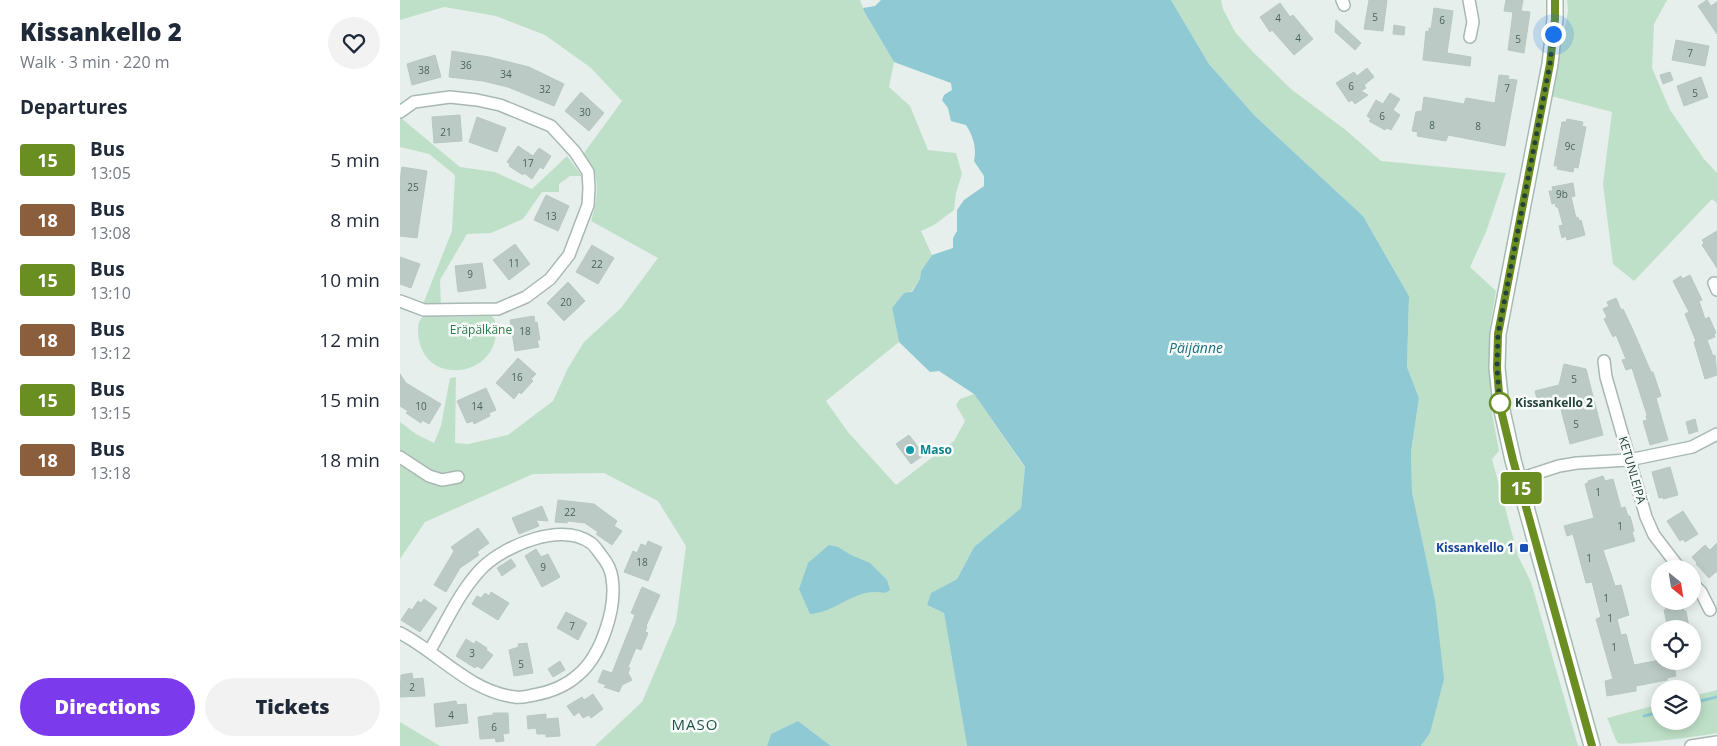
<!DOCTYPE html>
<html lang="en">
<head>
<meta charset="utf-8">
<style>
	:root { --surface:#fff; --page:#f2f2f3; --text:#1f2937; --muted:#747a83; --accent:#7c3aed }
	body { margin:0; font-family:"Open Sans",sans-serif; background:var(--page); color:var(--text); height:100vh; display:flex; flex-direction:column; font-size:19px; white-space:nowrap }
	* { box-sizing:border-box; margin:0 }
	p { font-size:16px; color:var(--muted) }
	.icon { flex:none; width:28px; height:28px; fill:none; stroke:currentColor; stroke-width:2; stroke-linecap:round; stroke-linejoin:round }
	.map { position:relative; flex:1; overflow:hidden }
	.sheet { display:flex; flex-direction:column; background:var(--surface); width:400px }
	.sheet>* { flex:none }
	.badge { padding:0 10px; border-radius:4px; font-size:18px; line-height:32px }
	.needle { width:32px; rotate:150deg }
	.tools { position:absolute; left:1251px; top:560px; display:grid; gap:10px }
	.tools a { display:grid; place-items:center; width:50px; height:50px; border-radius:50%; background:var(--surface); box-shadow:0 2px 12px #0003; font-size:25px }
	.you { position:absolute; width:25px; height:25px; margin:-12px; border:4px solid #fff; border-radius:50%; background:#1a73e8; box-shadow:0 0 0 8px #1a73e833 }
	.map>.badge { position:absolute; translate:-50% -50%; box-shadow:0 0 0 2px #fff }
	h2 { padding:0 20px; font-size:19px; line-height:45px }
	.round { display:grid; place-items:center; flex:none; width:52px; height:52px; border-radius:26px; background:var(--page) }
	.headline { display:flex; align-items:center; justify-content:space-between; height:85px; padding:0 20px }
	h1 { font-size:24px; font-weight:800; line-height:38px }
	.primary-button { display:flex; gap:10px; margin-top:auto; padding:10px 20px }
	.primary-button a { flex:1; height:58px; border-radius:30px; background:var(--accent); color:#fff; font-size:20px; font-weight:800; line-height:58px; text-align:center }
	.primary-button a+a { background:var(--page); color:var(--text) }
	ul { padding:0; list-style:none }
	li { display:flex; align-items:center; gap:15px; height:60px; padding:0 20px }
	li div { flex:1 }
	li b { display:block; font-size:19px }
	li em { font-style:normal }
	li .badge { min-width:55px; font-weight:700; text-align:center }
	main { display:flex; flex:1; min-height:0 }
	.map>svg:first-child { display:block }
	.green { fill:#bfe0c8 }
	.water { fill:#8ec9d4 }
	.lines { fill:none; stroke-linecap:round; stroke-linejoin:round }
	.stream { stroke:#8ec9d4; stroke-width:3 }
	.building { fill:#bbcac4; stroke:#b8c9c2 }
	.street-casing { stroke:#a8b8b2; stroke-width:14 }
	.secondary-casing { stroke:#a4bbb3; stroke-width:18 }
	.street { stroke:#fff; stroke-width:11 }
	.secondary { stroke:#fff; stroke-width:15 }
	.line-casing { stroke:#fff; stroke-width:11 }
	.line { stroke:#6b8e23; stroke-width:8 }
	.walk { stroke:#24423a; stroke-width:5; stroke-dasharray:0 9 }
	.stop-dot { fill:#fff; stroke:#6b8e23; stroke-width:2.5 }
	.culture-dot { fill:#0f9aa8; stroke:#f7fbf9; stroke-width:2 }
	.transit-dot { fill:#1a4fb4; stroke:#f7fbf9; stroke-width:2 }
	.labels { text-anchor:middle; stroke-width:5; stroke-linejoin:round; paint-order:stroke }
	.number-label { font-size:10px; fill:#4a645c }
	.park-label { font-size:12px; fill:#2d7a4b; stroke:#f7fbf9 }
	.stop-label { font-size:12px; font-weight:bold; fill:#24423a; stroke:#f7fbf9; text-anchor:start }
	.culture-label { font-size:12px; font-weight:bold; fill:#0d838f; stroke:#f7fbf9; text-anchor:start }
	.street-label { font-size:12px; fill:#24423a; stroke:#f7fbf9 }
	.transit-label { font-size:12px; font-weight:bold; fill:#164399; stroke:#f7fbf9; text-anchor:end }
	.water-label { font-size:14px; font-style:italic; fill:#1c6f80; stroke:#f7fbf9 }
	.quarter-label { font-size:15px; letter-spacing:1px; fill:#1f5548; stroke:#f7fbf9 }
</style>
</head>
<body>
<main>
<section class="sheet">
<div class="headline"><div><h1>Kissankello 2</h1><p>Walk · 3 min · 220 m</p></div><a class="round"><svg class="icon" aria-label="heart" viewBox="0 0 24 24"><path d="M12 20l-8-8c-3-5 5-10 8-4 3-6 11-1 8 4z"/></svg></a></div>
<h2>Departures</h2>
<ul>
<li><span class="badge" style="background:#6b8e23;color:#fff">15</span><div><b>Bus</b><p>13:05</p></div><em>5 min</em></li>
<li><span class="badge" style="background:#8b5e3c;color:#fff">18</span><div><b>Bus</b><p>13:08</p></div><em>8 min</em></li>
<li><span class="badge" style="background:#6b8e23;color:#fff">15</span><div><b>Bus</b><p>13:10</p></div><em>10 min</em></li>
<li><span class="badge" style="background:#8b5e3c;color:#fff">18</span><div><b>Bus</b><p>13:12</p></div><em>12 min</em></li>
<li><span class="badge" style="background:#6b8e23;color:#fff">15</span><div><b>Bus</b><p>13:15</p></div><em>15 min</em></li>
<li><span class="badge" style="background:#8b5e3c;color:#fff">18</span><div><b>Bus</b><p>13:18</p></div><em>18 min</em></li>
</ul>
<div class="primary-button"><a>Directions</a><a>Tickets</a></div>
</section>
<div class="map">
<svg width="1317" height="746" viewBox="0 0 1317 746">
	<rect width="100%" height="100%" fill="#e6efeb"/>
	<g class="green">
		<path d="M0 0H460L465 13 494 62 489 87 510 106 528 150 556 153 562 174 556 193 554 210 534 225 521 231 532 255 521 271 520 279 511 292 492 308 499 342 426 401 448 432 496 485 554 441 565 421 556 405 560 399 574 394 625 468 621 508 574 547 557 579 531 593 527 605 544 613 567 746H431L398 721 371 734 367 746H195L242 702 276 622 286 546 258 501 204 473 133 474 25 522 0 559V422L16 434 34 443 41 426 50 378 56 377 55 443 68 444 108 435 153 401 168 368 184 342 221 308 258 258 191 221C196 206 199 189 195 174 193 167 187 159 184 153L222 101 191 68 145 35 96 16 44 7 0 20Z"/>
		<polygon points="771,0 821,0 823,9 835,32 853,52 891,89 947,131 981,161 1106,173 1086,232 1070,267 1096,291 1089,333 1091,408 1099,451 1092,459 1118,556 1131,582 1178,746 1021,746 1030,733 1035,600 1012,492 1011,452 1019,398 1007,367 1009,296 963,216 855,116 809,64"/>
		<polygon points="1167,0 1267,0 1254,24 1252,68 1270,110 1304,159 1317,173 1317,203 1312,199 1234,281 1213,264 1203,184 1212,112 1151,96 1168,11"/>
		<polygon points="1,118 60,167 95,172 132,189 167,156 182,176 170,176 159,184 159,192 142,192 123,219 91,233 67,234 40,280 41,305 23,304 52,231 55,175 29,154 0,147 0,119"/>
		<path d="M24 316 57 317 91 316C96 319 95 323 96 329 98 376 28 387 19 340 18 332 16 321 24 316Z"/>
		<path d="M1317 690V733C1302 736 1226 746 1218 743 1213 736 1211 725 1207 718L1260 704V721H1292L1293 696Z"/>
		<polygon points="0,722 40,746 0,746"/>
	</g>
	<g class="water">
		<path d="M481 0H771L809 64 855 116 963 216 1009 296 1007 367 1019 398 1011 452 1012 492 1035 600 1044 679 1030 733 1021 746H567L544 613 527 605 531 593 557 579 574 547 621 508 625 467 574 394 539 371 530 372 499 342 492 308 504 293 512 292 520 279 521 271 532 255 553 248V238L557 231V210L564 200 584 186V176L574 161C577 148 573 136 566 125L551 121 548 108 542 100 544 95 552 90 551 83 494 62 465 13 463 8 475 6Z"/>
		<path d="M429 545 438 547 451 555 470 563 487 580 490 590 485 593C454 587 439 612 410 614L399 589 408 563Z"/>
		<polygon points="398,721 431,746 367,746 371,734"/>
	</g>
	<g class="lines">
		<g class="stream">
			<polyline points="1292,703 1317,697"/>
			<polyline points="1244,716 1260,712"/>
		</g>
	</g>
	<g class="building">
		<polygon points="969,0 987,0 983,31 964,29"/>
		<polygon points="1106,0 1123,0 1121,11 1130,12 1124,53 1108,50 1113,12 1104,11"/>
		<polygon points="1307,0 1311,6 1317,2 1317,34 1298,6"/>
		<polygon points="880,3 890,17 893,15 913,39 894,55 872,30 870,32 860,17"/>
		<polygon points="1034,8 1053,11 1047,53 1071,57 1070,66 1023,60 1026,31 1029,32 1029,28 1031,29"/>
		<polygon points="936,20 961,43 955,50 935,32"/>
		<polygon points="994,25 1005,27 1004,35 993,34"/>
		<polygon points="1276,40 1309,46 1305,66 1272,60"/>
		<polygon points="52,51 89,57 129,67 164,84 154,106 108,87 83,81 49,77"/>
		<polygon points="35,55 41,77 12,85 7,64"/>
		<polygon points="967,68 974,77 964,85 966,88 961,91 968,95 955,104 952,100 949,102 936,83 954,72 957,76"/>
		<polygon points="1270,72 1273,80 1263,84 1260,75"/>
		<polygon points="1099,75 1109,76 1108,79 1117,80 1105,146 1048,135 1046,141 1017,136 1018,132 1012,131 1016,112 1022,111 1024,97 1064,104 1066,98 1095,103"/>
		<polygon points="1301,77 1308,97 1284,106 1277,86"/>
		<polygon points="181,92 204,113 189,131 165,111"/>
		<polygon points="990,93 1000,99 993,110 1000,115 991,130 987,128 985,130 969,121 971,119 967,116 976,100 983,104"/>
		<polygon points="60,115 62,141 34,143 32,117"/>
		<polygon points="77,117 106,128 97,152 69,142"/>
		<polygon points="1167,119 1183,122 1182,126 1186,127 1178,168 1174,167 1173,172 1157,169 1158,166 1154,166 1162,122 1166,122"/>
		<polygon points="118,146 133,156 139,148 151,156 143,169 140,167 132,179 124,173 123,175 109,166 110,164 107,162"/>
		<polygon points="2,167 27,171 17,238 0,236 0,180"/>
		<polygon points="1173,183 1175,196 1171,197 1176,218 1178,217 1179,221 1181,220 1185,235 1167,240 1166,236 1162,238 1159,226 1163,225 1158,207 1156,207 1155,203 1152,204 1149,191 1153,191 1152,187"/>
		<polygon points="146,195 169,206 158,231 134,220"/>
		<polygon points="1317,231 1317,268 1302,245 1304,243 1302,240"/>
		<polygon points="115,244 130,264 109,280 93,260"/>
		<polygon points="192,245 214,258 198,284 176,272"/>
		<polygon points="0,257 20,264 11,288 0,284"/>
		<polygon points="82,263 86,288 58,292 55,266"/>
		<polygon points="1290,275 1302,300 1299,301 1305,319 1309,317 1316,333 1314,334 1315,337 1307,340 1313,356 1315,355 1317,375 1305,379 1294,342 1296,341 1285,314 1289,312 1273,281 1281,276 1282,279"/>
		<polygon points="168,282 185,301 164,321 147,303"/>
		<polygon points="1216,298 1221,310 1223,309 1232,328 1251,372 1253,372 1261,396 1256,398 1268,440 1250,445 1243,421 1247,420 1246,416 1247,415 1232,368 1226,370 1222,360 1226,359 1216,335 1213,337 1204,319 1207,317 1203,309 1209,306 1207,302"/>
		<polygon points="134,316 135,323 137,322 140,340 137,340 139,347 115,351 110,320"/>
		<polygon points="118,358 136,374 131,379 133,381 121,394 119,392 114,399 96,383"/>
		<polygon points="1164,364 1186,369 1203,435 1170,444 1158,398 1138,404 1135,391 1159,385"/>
		<polygon points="0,374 6,383 41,404 29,424 22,420 21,423 6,413 8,411 0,406"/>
		<polygon points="86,388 96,410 89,413 90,416 74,424 73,421 67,423 57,401"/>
		<polygon points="1295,419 1298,431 1289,434 1286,422"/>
		<polygon points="509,435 524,455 511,464 496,444"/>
		<polygon points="1270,467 1278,495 1263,499 1263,497 1259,498 1252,472"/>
		<polygon points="1203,476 1205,481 1213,479 1221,508 1225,507 1228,516 1230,516 1234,531 1232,532 1235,541 1203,550 1215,586 1221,585 1229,615 1217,619 1221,635 1226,634 1234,665 1260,660 1260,661 1273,661 1276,676 1267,678 1267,680 1236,686 1236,691 1207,696 1205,681 1213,679 1196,619 1201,617 1192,582 1186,583 1173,534 1167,536 1164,526 1194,518 1185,484 1188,483 1188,481"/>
		<polygon points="158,500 194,504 217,521 214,526 222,531 212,545 196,534 198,532 185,523 168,521 167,523 155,522"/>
		<polygon points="142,506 148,521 136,520 139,526 119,534 112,518"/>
		<polygon points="1283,511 1298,534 1285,542 1283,539 1280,541 1267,521"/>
		<polygon points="78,528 89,543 77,552 79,555 60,568 46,592 34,585 54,551 51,547"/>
		<polygon points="248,541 262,547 248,581 224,572 233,551 237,553 241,544 246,546"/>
		<polygon points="1317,543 1317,571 1309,578 1296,564 1297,563 1292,557 1305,545 1310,550"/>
		<polygon points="136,549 141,557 148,554 160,577 142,587 125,556"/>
		<polygon points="111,559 116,566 102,576 97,568"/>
		<polygon points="242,587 260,595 246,626 247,627 245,632 248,633 241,650 236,648 228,667 230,668 228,673 232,680 222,685 219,692 204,687 206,685 198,682 203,670 212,673 235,615 231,613"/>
		<polygon points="91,592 109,603 98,620 72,604 77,596 81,598 85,593 89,596"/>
		<polygon points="24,599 37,608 20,632 1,620 9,608 12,610 18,601 21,603"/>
		<polygon points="1282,602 1284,611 1286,611 1289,627 1287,627 1287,629 1268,629 1264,610 1266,610 1266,605"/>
		<polygon points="166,612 187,623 178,640 157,628"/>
		<polygon points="66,639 74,644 76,641 87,648 86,650 93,655 82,669 77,666 75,668 56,656"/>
		<polygon points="127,643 133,673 114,676 109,650 119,647 118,644"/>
		<polygon points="160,661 165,670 153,677 148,669"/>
		<polygon points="12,673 13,679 23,678 25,696 0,697 1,675"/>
		<polygon points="193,694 203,709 191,718 189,715 183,718 179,712 174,716 167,706 182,697 184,700"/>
		<polygon points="56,701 57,705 66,704 68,723 36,727 34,704"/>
		<polygon points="93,713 108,713 109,733 103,734 104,741 96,742 95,738 80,739 78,717 93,715"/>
		<polygon points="146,714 146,719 158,718 160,736 146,737 146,734 137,734 136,728 128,729 127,716"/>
	</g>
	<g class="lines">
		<defs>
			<g id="street">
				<polyline points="942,0 944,5"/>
				<polyline points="1069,0 1073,22 1070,37"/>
				<polyline points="0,112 14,102 50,97 77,100 100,105 151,126 175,152 188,172 189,188 188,205 169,255 150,279 126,297 98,309 24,310 0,301"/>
				<polyline points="1314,283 1317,290"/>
				<polyline points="1204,361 1206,377 1246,517 1254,535 1280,569"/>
				<polyline points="0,457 29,476 42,480 58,477"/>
				<polyline points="1119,479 1159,466 1177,463 1229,460 1292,447 1317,434"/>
				<polyline points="1292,583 1301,592 1310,610"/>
				<path d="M0 633C39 653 70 692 115 697 121 698 128 696 134 695 150 692 166 686 178 675 201 656 217 608 212 578 211 569 206 561 201 555 198 551 195 546 191 543 161 522 106 545 83 567 60 590 46 623 30 650"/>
				<polyline points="1291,746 1317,742"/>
			</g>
			<polyline id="secondary" points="1155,0 1155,19 1150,64 1098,334 1097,368 1101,406 1113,460 1192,746"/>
		</defs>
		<use href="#street" class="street-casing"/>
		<use href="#secondary" class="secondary-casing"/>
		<use href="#street" class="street"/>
		<use href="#secondary" class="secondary"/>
	</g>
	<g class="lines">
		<defs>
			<polyline id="line" points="1155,0 1155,19 1150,64 1098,334 1097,368 1100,406 1113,460 1192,746"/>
		</defs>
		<use href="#line" class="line-casing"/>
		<use href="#line" class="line"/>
		<polyline class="walk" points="1100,403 1100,406 1097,368 1098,334 1150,64 1153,34"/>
	</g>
	<circle class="stop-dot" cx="1100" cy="403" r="10"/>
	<circle class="culture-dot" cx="510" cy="450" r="5"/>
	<rect class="transit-dot" x="1119" y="543" width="10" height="10" rx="2.5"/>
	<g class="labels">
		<g class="number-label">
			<text x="975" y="21">5</text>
			<text x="878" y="22">4</text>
			<text x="1042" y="24">6</text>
			<text x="898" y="42">4</text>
			<text x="1118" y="43">5</text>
			<text x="1290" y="57">7</text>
			<text x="66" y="69">36</text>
			<text x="24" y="74">38</text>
			<text x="106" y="78">34</text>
			<text x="951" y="90">6</text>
			<text x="1107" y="92">7</text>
			<text x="145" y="93">32</text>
			<text x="1295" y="97">5</text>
			<text x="185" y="116">30</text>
			<text x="982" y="120">6</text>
			<text x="1032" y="129">8</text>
			<text x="1078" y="130">8</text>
			<text x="46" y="136">21</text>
			<text x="1170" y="150">9c</text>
			<text x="128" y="167">17</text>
			<text x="13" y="191">25</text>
			<text x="1162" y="198">9b</text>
			<text x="151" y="220">13</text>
			<text x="114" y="267">11</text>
			<text x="197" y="268">22</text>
			<text x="70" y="278">9</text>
			<text x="166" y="306">20</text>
			<text x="125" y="335">18</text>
			<text x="117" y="381">16</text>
			<text x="1174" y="383">5</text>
			<text x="21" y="410">10</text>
			<text x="77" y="410">14</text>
			<text x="1176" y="428">5</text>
			<text x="1198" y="496">1</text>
			<text x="170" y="516">22</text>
			<text x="1220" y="530">1</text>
			<text x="1189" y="562">1</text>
			<text x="242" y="566">18</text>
			<text x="143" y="571">9</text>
			<text x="1206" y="602">1</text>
			<text x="1210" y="622">1</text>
			<text x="172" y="630">7</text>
			<text x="1214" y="651">1</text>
			<text x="72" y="657">3</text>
			<text x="121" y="668">5</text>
			<text x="12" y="691">2</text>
			<text x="51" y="719">4</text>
			<text x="94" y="731">6</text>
		</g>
		<g class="park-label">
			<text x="81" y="334">Eräpälkäne</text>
		</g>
		<g class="stop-label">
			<text x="1115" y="407">Kissankello 2</text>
		</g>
		<g class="culture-label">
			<text x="520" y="454">Maso</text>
		</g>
		<g class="street-label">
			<text transform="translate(1232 470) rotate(74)" y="4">KETUNLEIPÄ</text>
		</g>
		<g class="transit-label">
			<text x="1114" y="552">Kissankello 1</text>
		</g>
		<g class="water-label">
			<text x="796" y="353">Päijänne</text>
		</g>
		<g class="quarter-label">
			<text x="295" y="730">MASO</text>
		</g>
	</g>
</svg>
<div class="tools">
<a><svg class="needle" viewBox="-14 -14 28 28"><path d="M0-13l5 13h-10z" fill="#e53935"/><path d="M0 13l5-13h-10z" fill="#747a83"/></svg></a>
<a><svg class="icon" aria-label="locate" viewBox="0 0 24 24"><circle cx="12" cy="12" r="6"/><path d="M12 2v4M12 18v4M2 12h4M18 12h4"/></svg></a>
<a><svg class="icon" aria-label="layers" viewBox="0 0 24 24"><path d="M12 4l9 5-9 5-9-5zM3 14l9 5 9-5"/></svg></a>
</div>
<div class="you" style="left:1153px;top:34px"></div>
<b class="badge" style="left:1121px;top:488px;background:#6b8e23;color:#fff">15</b>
</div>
</main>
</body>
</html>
